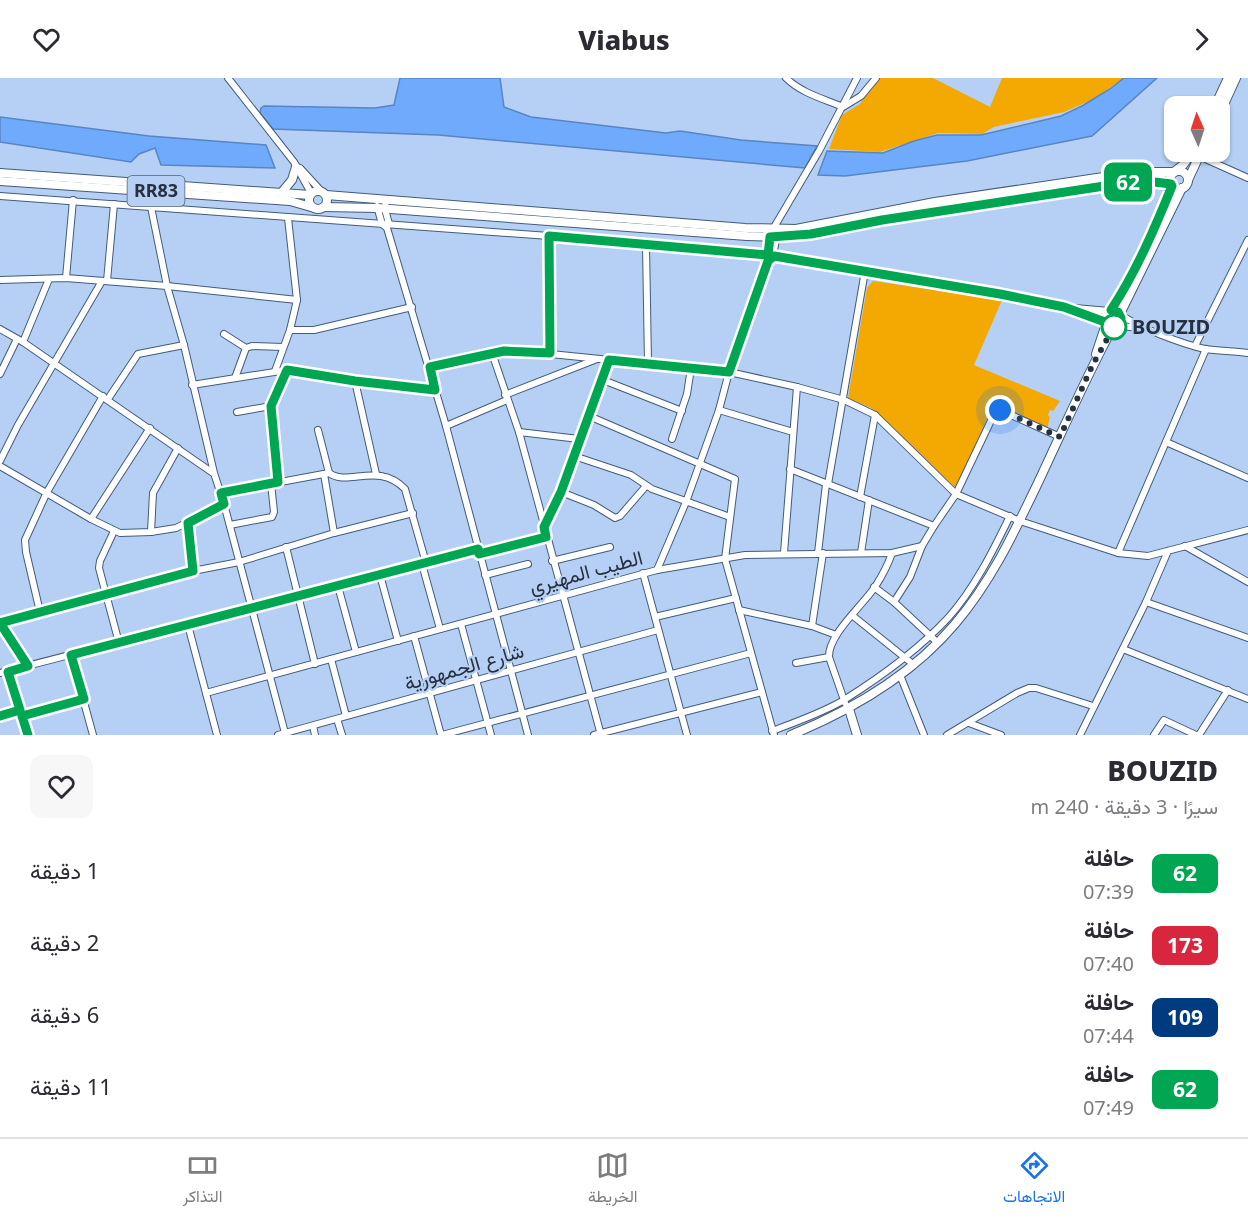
<!DOCTYPE html>
<html lang="ar">
<head>
<meta charset="utf-8">
<style>
	:root { --surface:#fff; --page:#f7f7f7; --text:#2b2b33; --muted:#7c7c81; --line:#e1e1e2; --accent:#1a73e8 }
	body { margin:0; font-family:"Noto Sans",Vazirmatn,sans-serif; background:var(--page); color:var(--text); direction:rtl; height:100vh; display:flex; flex-direction:column; font-size:22px; white-space:nowrap }
	* { box-sizing:border-box; margin:0 }
	p { font-size:20px; color:var(--muted) }
	.icon { flex:none; width:33px; height:33px; fill:none; stroke:currentColor; stroke-width:2; stroke-linecap:round; stroke-linejoin:round }
	.map { position:relative; height:657px; overflow:hidden; direction:ltr }
	.side { display:flex; flex-direction:column; background:var(--surface); flex:1 }
	.side>* { flex:none }
	.badge { padding:0 12px; border-radius:9px; font-size:21px; line-height:39px }
	.needle { width:39px; rotate:357deg }
	.fabs { position:absolute; left:1164px; top:18px; display:grid; gap:12px }
	.fabs a { display:grid; place-items:center; width:66px; height:66px; border-radius:12px; background:var(--surface); box-shadow:0 2px 4px #0004; font-size:30px }
	.you { position:absolute; width:30px; height:30px; margin:-15px; border:4px solid #fff; border-radius:50%; background:#1a73e8; box-shadow:0 0 0 9px #1a73e833 }
	.map>.badge { position:absolute; translate:-50% -50%; box-shadow:0 0 0 3px #fff }
	.round { display:grid; place-items:center; flex:none; width:63px; height:63px; border-radius:12px; background:var(--page) }
	.overview { display:flex; align-items:center; justify-content:space-between; height:102px; padding:0 30px }
	h1 { font-size:28px; font-weight:800; line-height:45px }
	ul { padding:0; list-style:none }
	li { display:flex; align-items:center; gap:18px; height:72px; padding:0 30px }
	li div { flex:1 }
	li b { display:block; font-size:22px }
	li em { font-style:normal }
	li .badge { min-width:66px; font-weight:700; text-align:center }
	header { display:flex; justify-content:space-between; align-items:center; height:78px; padding:0 30px; background:var(--surface); font-size:27px; font-weight:800 }
	.tab-bar { display:flex; justify-content:space-around; align-items:center; height:84px; border-top:2px solid var(--line); background:var(--surface); font-size:16px; color:var(--muted) }
	.tab-bar a { display:grid; justify-items:center; gap:3px }
	.tab-bar .on { color:var(--accent) }
	.map>svg:first-child { display:block }
	.green { fill:#f3a802 }
	.water { fill:#6faafc; stroke:#5985c3; stroke-width:1.5 }
	.lines { fill:none; stroke-linecap:round; stroke-linejoin:round }
	.minor-casing { stroke:#445b7a; stroke-width:8 }
	.major-casing { stroke:#445b7a; stroke-width:10 }
	.minor { stroke:#fff; stroke-width:6 }
	.major { stroke:#fff; stroke-width:8 }
	.line-casing { stroke:#fff; stroke-width:14 }
	.line { stroke:#00a651; stroke-width:9 }
	.walk { stroke:#26303e; stroke-width:6; stroke-dasharray:0 10.8 }
	.stop-dot { fill:#fff; stroke:#00a651; stroke-width:3 }
	.labels { text-anchor:middle; stroke-width:4.5; stroke-linejoin:round; paint-order:stroke }
	.shield { fill:#b5d0f4; stroke:#516075; stroke-width:1.5 }
	.shield-label { font-size:18px; font-weight:bold; fill:#26303e }
	.stop-label { font-size:20px; font-weight:bold; fill:#26303e; stroke:#b5d0f4; text-anchor:start }
	.street-label { font-size:20px; fill:#26303e; stroke:#b5d0f4 }
</style>
</head>
<body>
<header><svg class="icon" aria-label="forward" viewBox="0 0 24 24"><path d="M9 5l7 7-7 7"/></svg>Viabus<svg class="icon" aria-label="heart" viewBox="0 0 24 24"><path d="M12 20l-8-8c-3-5 5-10 8-4 3-6 11-1 8 4z"/></svg></header>
<div class="map">
<svg width="1248" height="657" viewBox="0 0 1248 657">
	<rect width="100%" height="100%" fill="#b5d0f4"/>
	<g class="green">
		<polygon points="877,0 933,0 990,29 1002,0 1124,0 1094,21 1064,34 994,49 982,56 938,55 880,74 829,71 842,37 860,26"/>
		<polygon points="873,203 1002,222 974,287 1060,323 1053,333 1050,332 1048,337 1050,339 1047,351 997,328 992,330 956,410 871,330 848,320 867,210"/>
	</g>
	<g class="water">
		<polygon points="400,0 500,0 504,29 531,39 666,55 680,53 741,62 817,68 805,90 438,57 273,51 260,35 261,30 264,28 375,30 394,27"/>
		<polygon points="1124,0 1157,0 1092,58 967,83 845,98 818,97 827,73 883,75 914,63 937,57 981,57 1061,38 1082,28 1110,11"/>
		<polygon points="0,39 149,58 266,67 275,90 161,87 155,70 139,76 131,84 0,64"/>
	</g>
	<g class="lines">
		<defs>
			<g id="minor">
				<polyline points="228,0 294,84 311,115"/>
				<path d="M786 0C801 15 824 21 843 29L861 18 876 0"/>
				<polyline points="1199,78 1248,100"/>
				<polyline points="300,90 322,114"/>
				<polyline points="0,118 549,158 768,177 938,205 1064,229 1109,233"/>
				<polyline points="386,122 385,131 389,146 387,149"/>
				<polyline points="377,128 382,146 387,150 446,348 528,657"/>
				<polyline points="151,129 167,208 184,267 214,395 224,426 285,655"/>
				<polyline points="288,140 297,222"/>
				<polyline points="549,158 550,275"/>
				<polyline points="646,167 648,285"/>
				<polyline points="773,179 777,155"/>
				<polyline points="66,200 73,122"/>
				<polyline points="0,202 66,200 167,208 297,222 290,252 275,293"/>
				<polyline points="107,203 114,126"/>
				<polyline points="1073,233 1105,244"/>
				<path d="M1121 237C1140 250 1182 266 1205 271 1219 273 1234 273 1248 275"/>
				<polyline points="1118,248 1143,250"/>
				<polyline points="0,251 23,264 213,395"/>
				<polyline points="290,252 314,252 412,229"/>
				<polyline points="224,256 246,270"/>
				<polyline points="23,264 49,201"/>
				<polyline points="1195,268 1248,162"/>
				<polyline points="492,275 519,354 601,657"/>
				<polyline points="430,289 492,275 511,272 729,294 797,309 844,322 875,337 956,416 1020,443 1118,475 1148,478 1248,452"/>
				<polyline points="0,296 17,261"/>
				<polyline points="235,300 246,270 252,268 283,269"/>
				<polyline points="603,302 682,333"/>
				<polyline points="355,303 376,396"/>
				<polyline points="192,307 287,292 355,303 435,312"/>
				<polyline points="505,317 597,281"/>
				<polyline points="108,321 138,276 184,267"/>
				<polyline points="719,332 793,354"/>
				<polyline points="237,334 271,328"/>
				<polyline points="589,338 735,401 725,481 774,657"/>
				<polyline points="446,348 507,322"/>
				<polyline points="318,352 329,395"/>
				<polyline points="519,354 579,361"/>
				<polyline points="672,361 687,316 691,290"/>
				<polyline points="1166,364 1248,400"/>
				<polyline points="574,378 631,397 652,411 730,439"/>
				<polyline points="0,383 18,347 102,203"/>
				<polyline points="0,388 91,441 120,455 151,454 176,450 224,426"/>
				<polyline points="790,391 934,448"/>
				<polyline points="324,396 334,455"/>
				<polyline points="278,404 271,328 287,292"/>
				<polyline points="828,406 865,193"/>
				<polyline points="561,414 594,427 615,440 620,438 646,408"/>
				<path d="M221 415 329 395C348 409 378 383 405 411L426 485"/>
				<polyline points="860,419 875,337"/>
				<polyline points="91,441 150,350"/>
				<polyline points="188,445 193,493"/>
				<polyline points="230,447 272,439 274,434 271,405"/>
				<polyline points="544,449 561,414 609,282"/>
				<polyline points="114,453 100,483 99,490 119,565"/>
				<polyline points="151,454 153,415 178,370"/>
				<polyline points="1185,468 1248,504"/>
				<polyline points="286,469 315,586"/>
				<polyline points="784,475 797,309"/>
				<polyline points="818,475 826,406"/>
				<polyline points="861,475 869,422"/>
				<polyline points="1118,475 1206,271"/>
				<polyline points="479,476 546,459"/>
				<polyline points="552,483 610,469"/>
				<polyline points="422,486 440,551"/>
				<polyline points="657,492 686,424 719,332 729,294 768,183 770,159 773,151 819,73 857,0"/>
				<polyline points="643,495 687,657"/>
				<polyline points="380,497 398,563"/>
				<polyline points="485,497 528,486"/>
				<polyline points="338,508 356,574"/>
				<polyline points="874,509 894,524 938,565"/>
				<polyline points="894,524 910,499 922,468"/>
				<polyline points="1146,524 1248,560"/>
				<polyline points="739,532 812,548 836,557"/>
				<polyline points="40,534 26,474 25,462 47,414 103,318"/>
				<polyline points="853,538 914,587"/>
				<polyline points="655,539 736,520"/>
				<polyline points="0,544 28,588"/>
				<polyline points="0,545 193,493 239,484 334,455 413,435"/>
				<polyline points="461,546 491,657"/>
				<polyline points="188,547 217,657"/>
				<polyline points="812,548 823,475"/>
				<polyline points="414,558 441,657"/>
				<polyline points="1123,571 1248,621"/>
				<polyline points="71,577 93,657"/>
				<polyline points="331,581 346,638"/>
				<polyline points="796,585 829,579"/>
				<polyline points="8,594 28,657"/>
				<polyline points="0,595 478,471"/>
				<polyline points="900,597 924,657"/>
				<polyline points="206,615 657,492 745,477 892,475 922,468 934,448 956,416 996,332 1000,332 1060,359"/>
				<path d="M845 625 829 579C828 557 862 528 875 509 882 498 888 487 892 475"/>
				<polyline points="0,638 20,632"/>
				<polyline points="22,638 84,621"/>
				<polyline points="337,641 342,657"/>
				<polyline points="969,645 1001,657"/>
				<polyline points="313,648 315,657"/>
				<path d="M772 653C796 644 822 635 844 622 879 600 920 570 948 540 974 511 993 473 1010 438"/>
				<polyline points="278,657 658,552"/>
				<polyline points="442,657 751,575"/>
				<polyline points="594,657 762,614"/>
				<polyline points="947,657 1017,615 1029,610 1036,610 1093,628"/>
				<polyline points="1080,657 1146,524 1168,473"/>
				<polyline points="1154,657 1164,642 1196,657"/>
				<polyline points="1199,657 1228,612"/>
			</g>
			<g id="major">
				<polyline points="1215,28 1228,0"/>
				<polyline points="1220,35 1236,0"/>
				<polyline points="1175,93 1183,87 1193,74"/>
				<circle cx="1179" cy="102" r="9"/>
				<polyline points="0,95 310,117"/>
				<polyline points="1188,102 1201,74"/>
				<polyline points="0,103 290,123 311,129"/>
				<circle cx="318" cy="122" r="9"/>
				<polyline points="282,114 292,102 296,89"/>
				<polyline points="326,117 745,150 796,151 935,124 1137,94 1174,94"/>
				<polyline points="324,129 377,130 747,158 790,159 811,156 882,142 1124,105 1146,103 1171,106"/>
				<path d="M1111 232C1136 194 1155 150 1172 108"/>
				<circle cx="1113" cy="241" r="8"/>
				<polyline points="1120,236 1182,110"/>
				<polyline points="1096,276 1106,246"/>
				<polyline points="849,631 857,657"/>
				<path d="M791 657C852 632 912 597 955 546 990 505 1013 457 1036 409 1061 356 1085 301 1113 249"/>
			</g>
		</defs>
		<use href="#minor" class="minor-casing"/>
		<use href="#major" class="major-casing"/>
		<use href="#minor" class="minor"/>
		<use href="#major" class="major"/>
	</g>
	<g class="lines">
		<defs>
			<path id="line" d="M0 638 20 632 8 594 28 588 0 545 193 493 188 445 224 426 221 415 278 404 271 328 287 292 355 303 435 312 430 289 504 273 550 275 549 158 768 177 770 159 811 156 882 142 1124 105 1146 103 1171 106 1172 108C1155 150 1136 194 1111 232L1118 234 1121 240 1120 246 1116 249H1110L1105 244 1064 229 1000 216 774 178 768 183 729 294 609 282 561 414 544 449 546 459 479 476 478 471 71 577 84 621 22 638 28 657"/>
		</defs>
		<use href="#line" class="line-casing"/>
		<use href="#line" class="line"/>
		<polyline class="walk" points="1000,332 1060,359 1093,286 1114,249"/>
	</g>
	<circle class="stop-dot" cx="1114" cy="249" r="12"/>
	<g class="labels">
		<rect class="shield" x="127.5" y="98" width="57" height="30" rx="4.5"/>
		<g class="shield-label">
			<text x="156" y="119">RR83</text>
		</g>
		<g class="stop-label">
			<text x="1132" y="256">BOUZID</text>
		</g>
		<g class="street-label">
			<text transform="translate(586 494) rotate(-15)" y="7">الطيب المهيري</text>
			<text transform="translate(464 589) rotate(-16)" y="7">شارع الجمهورية</text>
		</g>
	</g>
</svg>
<div class="fabs">
<a><svg class="needle" viewBox="-14 -14 28 28"><path d="M0-13l5 13h-10z" fill="#e53935"/><path d="M0 13l5-13h-10z" fill="#7c7c81"/></svg></a>
</div>
<div class="you" style="left:1000px;top:332px"></div>
<b class="badge" style="left:1128px;top:104px;background:#00a651;color:#fff">62</b>
</div>
<section class="side">
<div class="overview"><div><h1>BOUZID</h1><p>سيرًا · 3 دقيقة · 240 m</p></div><a class="round"><svg class="icon" aria-label="heart" viewBox="0 0 24 24"><path d="M12 20l-8-8c-3-5 5-10 8-4 3-6 11-1 8 4z"/></svg></a></div>
<ul>
<li><span class="badge" style="background:#00a651;color:#fff">62</span><div><b>حافلة</b><p>07:39</p></div><em>1 دقيقة</em></li>
<li><span class="badge" style="background:#d7263d;color:#fff">173</span><div><b>حافلة</b><p>07:40</p></div><em>2 دقيقة</em></li>
<li><span class="badge" style="background:#003b80;color:#fff">109</span><div><b>حافلة</b><p>07:44</p></div><em>6 دقيقة</em></li>
<li><span class="badge" style="background:#00a651;color:#fff">62</span><div><b>حافلة</b><p>07:49</p></div><em>11 دقيقة</em></li>
</ul>
</section>
<nav class="tab-bar">
<a class="on"><svg class="icon" aria-label="directions" viewBox="0 0 24 24"><path d="M12 3l9 9-9 9-9-9zM9 14v-3h6M13 9l2 2-2 2"/></svg>الاتجاهات</a>
<a><svg class="icon" aria-label="map" viewBox="0 0 24 24"><path d="M3 6l6-2 6 2 6-2v14l-6 2-6-2-6 2zM9 4v14M15 6v14"/></svg>الخريطة</a>
<a><svg class="icon" aria-label="tickets" viewBox="0 0 24 24"><path d="M3 7h18v10H3zM15 7v10"/></svg>التذاكر</a>
</nav>
</body>
</html>
